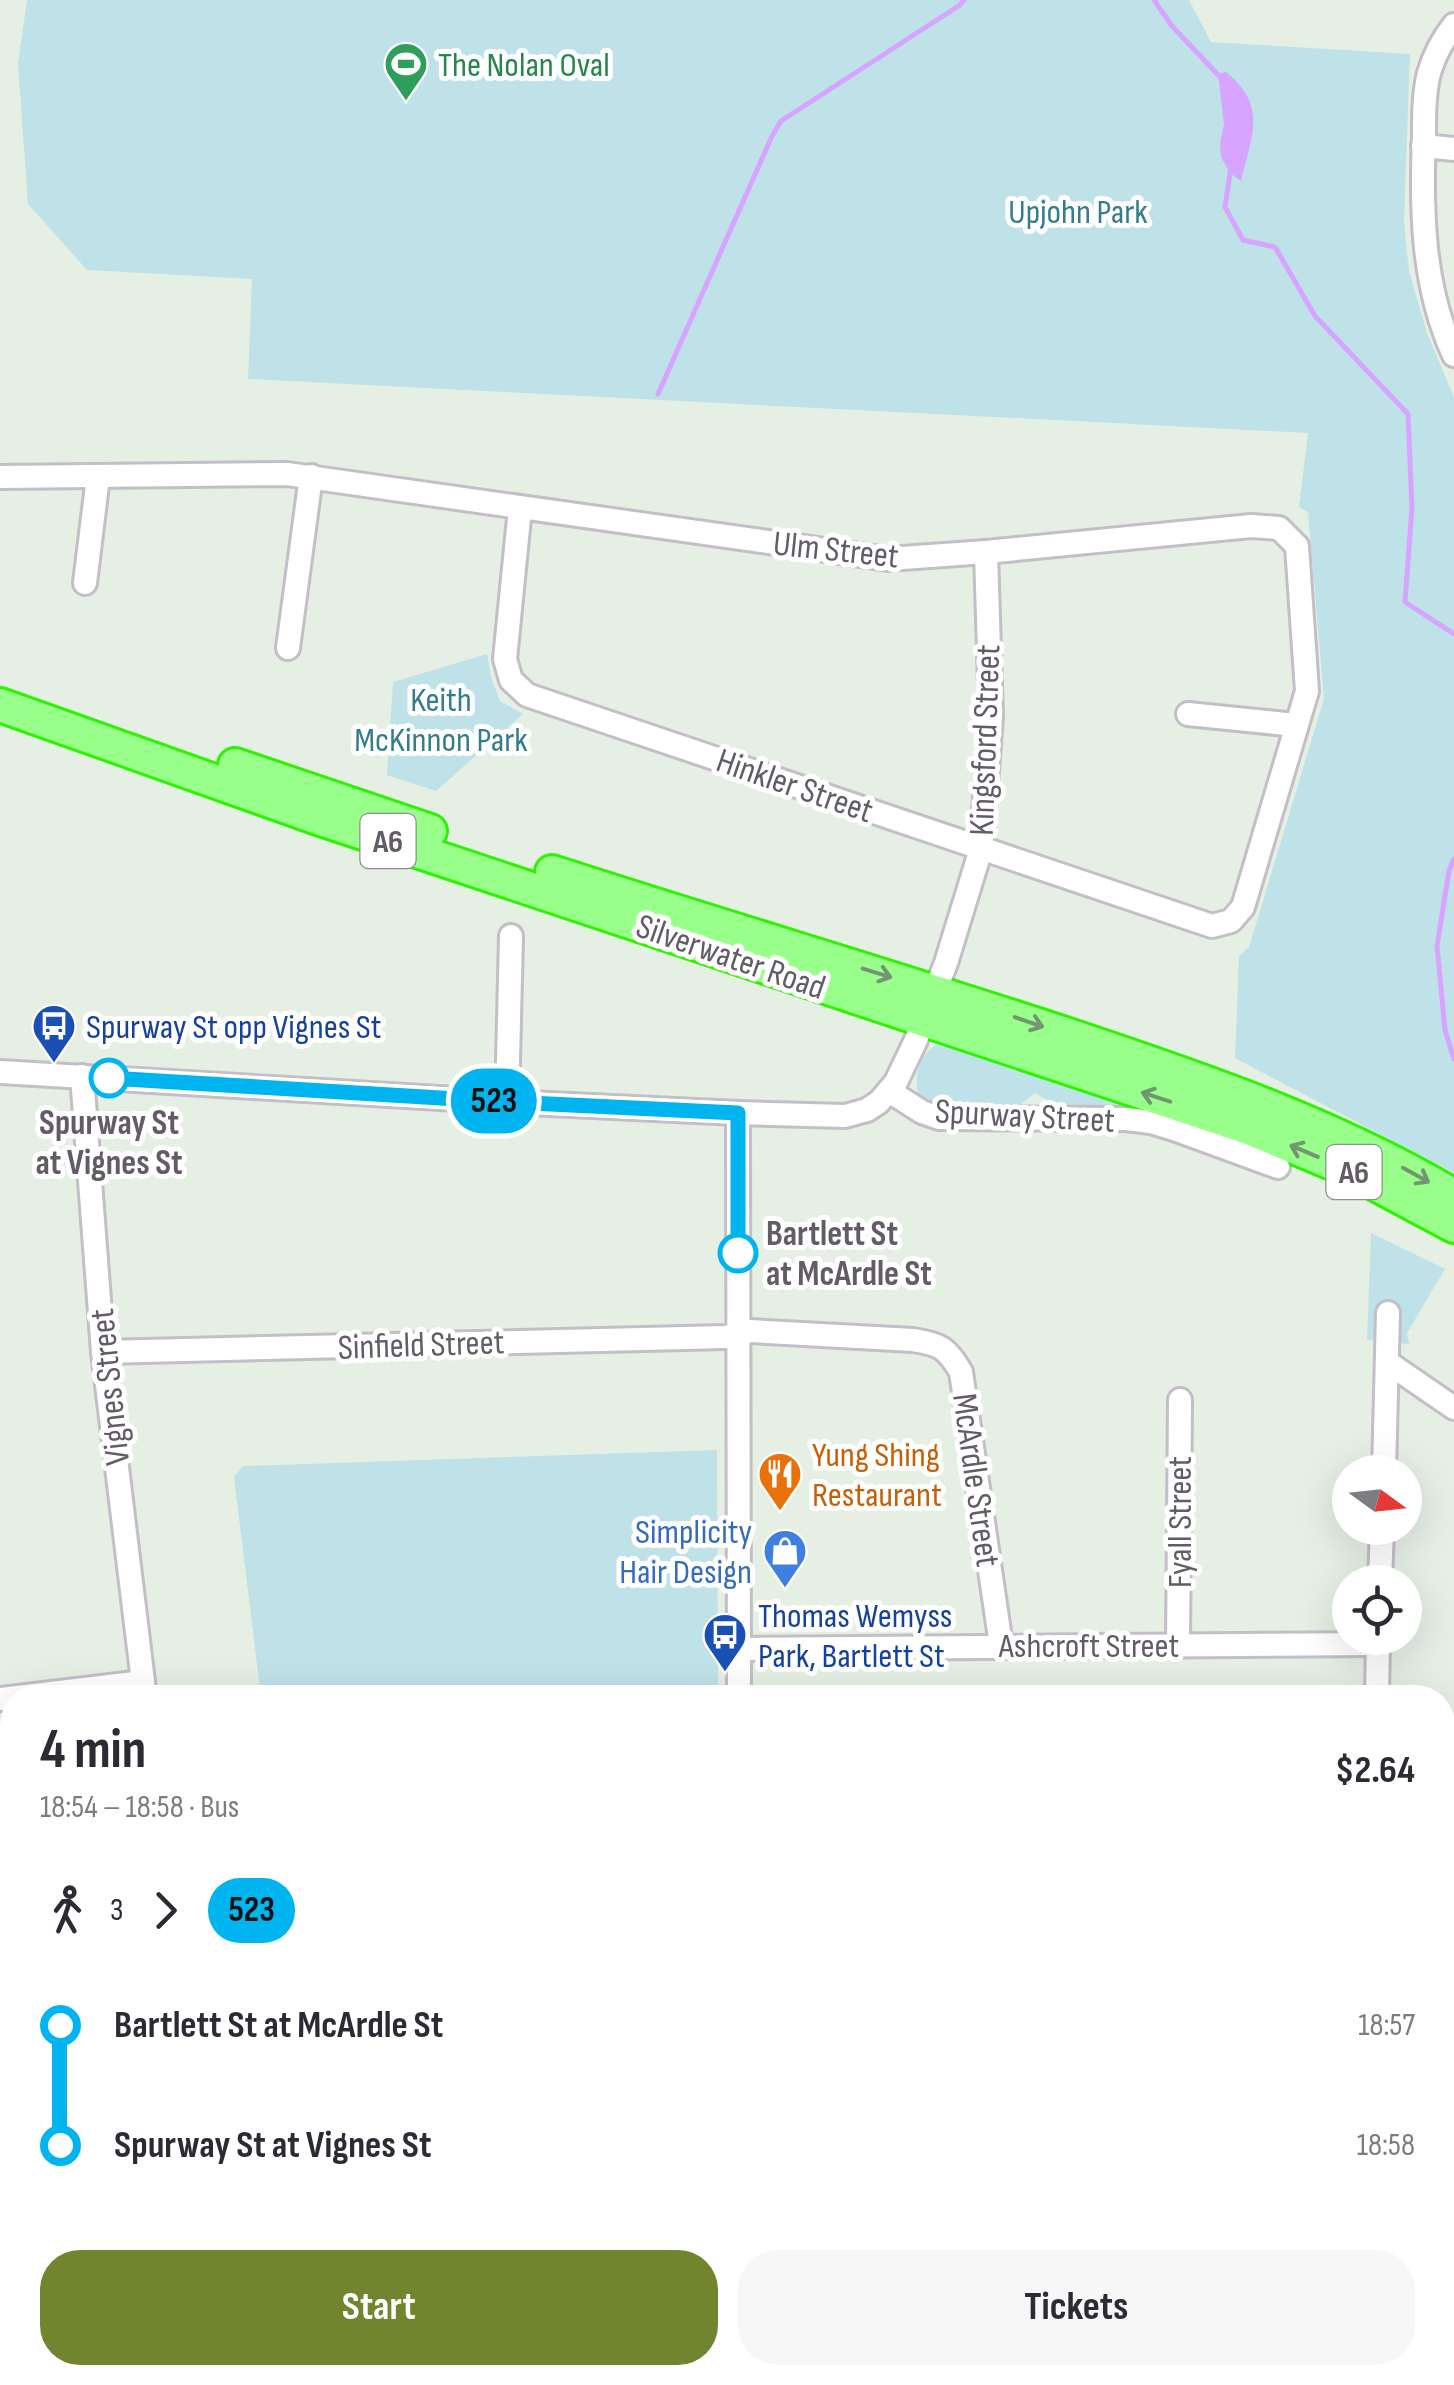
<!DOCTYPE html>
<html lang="en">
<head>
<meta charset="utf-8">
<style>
	:root { --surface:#fff; --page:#f7f7f7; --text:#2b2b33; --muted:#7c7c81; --accent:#71842e }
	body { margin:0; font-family:"Sofia Sans Condensed",sans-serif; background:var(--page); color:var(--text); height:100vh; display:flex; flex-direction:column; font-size:38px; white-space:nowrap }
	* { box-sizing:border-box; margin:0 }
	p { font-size:32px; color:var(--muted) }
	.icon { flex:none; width:55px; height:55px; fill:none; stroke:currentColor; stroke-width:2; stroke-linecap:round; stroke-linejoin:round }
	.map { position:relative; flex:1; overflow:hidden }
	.panel { position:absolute; left:0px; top:1685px; width:1455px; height:700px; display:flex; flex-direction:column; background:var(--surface); border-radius:40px 40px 0 0; box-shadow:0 10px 40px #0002 }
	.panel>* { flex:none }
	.badge { padding:0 20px; border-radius:32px; font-size:35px; line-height:65px }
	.needle { width:65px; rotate:105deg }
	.fabs { position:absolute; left:1332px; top:1455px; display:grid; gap:20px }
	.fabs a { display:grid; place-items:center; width:90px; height:90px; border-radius:50%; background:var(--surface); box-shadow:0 10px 40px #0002; font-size:50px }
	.map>.badge { position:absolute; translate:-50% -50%; box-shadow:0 0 0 5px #fff }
	.legs { display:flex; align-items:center; gap:15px; height:110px; padding:0 40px; font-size:32px }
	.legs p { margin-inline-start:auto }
	.summary { display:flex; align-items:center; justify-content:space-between; height:170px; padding:0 40px }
	h1 { font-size:55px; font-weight:700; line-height:75px }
	.primary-button { display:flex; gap:20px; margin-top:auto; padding:20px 40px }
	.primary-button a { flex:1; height:115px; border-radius:40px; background:var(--accent); color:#fff; font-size:40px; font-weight:700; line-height:115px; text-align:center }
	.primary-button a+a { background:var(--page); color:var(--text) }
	ul { padding:0 40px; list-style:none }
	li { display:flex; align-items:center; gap:35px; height:120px; font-size:38px }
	li i { display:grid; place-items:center; width:15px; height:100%; margin:0 12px; background:currentColor }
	li i::after { content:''; width:25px; height:25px; margin:-12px; border:8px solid; border-radius:50%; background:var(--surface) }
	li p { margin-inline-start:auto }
	li:first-child i { background:linear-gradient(#0000 50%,currentColor 0) }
	li:last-child i { background:linear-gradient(currentColor 50%,#0000 0) }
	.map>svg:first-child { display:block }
	.green { fill:#bfe2e8 }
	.water { fill:#d7a4ff }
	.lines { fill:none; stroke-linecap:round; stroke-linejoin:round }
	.stream { stroke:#d7a4ff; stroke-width:5 }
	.minor-casing { stroke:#c4bec6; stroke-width:28 }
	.highway-casing { stroke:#2cf300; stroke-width:38 }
	.minor { stroke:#fff; stroke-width:22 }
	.highway { stroke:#99ff8b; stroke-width:32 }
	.oneway { stroke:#759572 }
	.line-1-casing { stroke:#fff; stroke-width:22 }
	.line-1 { stroke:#00b5ef; stroke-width:15 }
	.stop-1-dot { fill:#fff; stroke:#00b5ef; stroke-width:5 }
	.labels { text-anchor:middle; stroke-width:10; stroke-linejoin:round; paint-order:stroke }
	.shield { fill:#fff; stroke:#918d93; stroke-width:2.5 }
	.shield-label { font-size:32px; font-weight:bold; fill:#625c65 }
	.leisure-label { font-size:35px; fill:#27864d; stroke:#fff; text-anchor:start }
	.park-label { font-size:35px; fill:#337d8d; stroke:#fff }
	.street-label { font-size:35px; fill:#625c65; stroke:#fff }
	.transit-label { font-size:35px; fill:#164399; stroke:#fff; text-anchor:start }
	.stop-label { font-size:35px; font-weight:bold; fill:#625c65; stroke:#fff }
	.food-label { font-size:35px; fill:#c56008; stroke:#fff; text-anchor:start }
	.shop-label { font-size:35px; fill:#366cbe; stroke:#fff; text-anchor:end }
</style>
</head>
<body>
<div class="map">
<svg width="1454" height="2385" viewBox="0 0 1454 2385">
	<rect width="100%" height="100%" fill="#e5efe4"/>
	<g class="green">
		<polygon points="27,0 1189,0 1211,42 1410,54 1404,222 1409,271 1427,333 1454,397 1454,1173 1235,1058 1239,956 1249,947 1324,699 1308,512 1299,507 1308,433 248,379 252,279 87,270 28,204 18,64"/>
		<polygon points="487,654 491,677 500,701 523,714 436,791 387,775 393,682"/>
		<path d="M942 1043 1121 1104 1118 1110 1065 1111 1035 1093 1016 1108 947 1109 919 1097C912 1077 921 1049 942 1043Z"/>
		<polygon points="1371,1233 1445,1269 1407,1333 1409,1344 1367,1340"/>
		<polygon points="717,1450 718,1697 261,1697 234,1477 243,1466"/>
	</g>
	<path class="water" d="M1226 72C1268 106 1252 136 1241 181L1230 173 1221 157 1220 143 1224 124 1218 74Z"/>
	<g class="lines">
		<g class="stream">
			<polyline points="1154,0 1172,26 1222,79"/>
			<polyline points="1231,167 1225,207 1243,240 1275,247 1315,316 1408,414 1412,508 1405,602 1454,634"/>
			<polyline points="658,394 772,136 781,121 960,5 964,0"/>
			<polyline points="1454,859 1449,871 1437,946 1445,1030 1454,1059"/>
		</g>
		<defs>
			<g id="minor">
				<path d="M1454 25C1443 39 1434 56 1429 73 1424 93 1424 114 1424 135 1421 209 1422 286 1454 355"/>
				<polyline points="1423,146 1454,149"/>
				<polyline points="0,477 287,474 888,559 986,552 1251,526 1279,528 1297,546 1307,691 1243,907 1231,921 1212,926 527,695 511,680 505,659 520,508"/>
				<polyline points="85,583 98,477"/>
				<polyline points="288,648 311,476"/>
				<polyline points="1188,714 1296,725"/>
				<polyline points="0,1072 507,1102 738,1113 845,1116 867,1110 879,1102 896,1082 916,1040 946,963 981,849 991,717 986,552"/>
				<polyline points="82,1076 103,1352 145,1698"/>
				<polyline points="889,1091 922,1112 939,1118 1126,1119 1151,1122 1174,1129 1278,1167"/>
				<polyline points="507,1102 511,936"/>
				<polyline points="738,1113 739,1698"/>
				<path d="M103 1352 726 1337 750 1331 913 1340C940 1344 947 1348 961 1372L1001 1645"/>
				<polyline points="1387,1362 1454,1408"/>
				<polyline points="1384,1472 1388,1313"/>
				<polyline points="1380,1582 1382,1528"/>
				<polyline points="1178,1645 1180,1400"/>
				<polyline points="740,1649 1378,1644"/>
				<polyline points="1377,1698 1378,1638"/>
				<polyline points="0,1699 143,1682"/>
				<polyline points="1442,1742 1454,1744"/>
				<polyline points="1442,2031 1454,2032"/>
				<polyline points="0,2085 12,2085"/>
				<polyline points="1442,2290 1454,2290"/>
				<polyline points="0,2321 12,2308"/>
				<polyline points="635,2372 637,2385"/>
				<polyline points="381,2385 414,2372"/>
				<polyline points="843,2385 843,2372"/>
			</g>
			<g id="highway">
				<polyline points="0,705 318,818 1249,1128 1351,1171 1454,1226"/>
				<polyline points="235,765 430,831"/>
				<path d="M552 872C725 928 899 979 1071 1036 1203 1080 1334 1125 1454 1196"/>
			</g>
		</defs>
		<use href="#minor" class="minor-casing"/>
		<use href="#highway" class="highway-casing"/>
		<use href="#minor" class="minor"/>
		<use href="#highway" class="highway"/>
	</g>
	<defs><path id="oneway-shaft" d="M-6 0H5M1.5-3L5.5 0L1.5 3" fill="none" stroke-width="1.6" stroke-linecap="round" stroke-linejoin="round" transform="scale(2.5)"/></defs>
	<g class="oneway">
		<use href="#oneway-shaft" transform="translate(877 973) rotate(17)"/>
		<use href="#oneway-shaft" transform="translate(1029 1022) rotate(19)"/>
		<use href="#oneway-shaft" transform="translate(1156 1097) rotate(-162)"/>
		<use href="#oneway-shaft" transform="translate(1304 1151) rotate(-157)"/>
		<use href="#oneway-shaft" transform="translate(1416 1175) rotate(29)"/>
	</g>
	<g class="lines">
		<defs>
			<polyline id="line-1" points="109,1078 507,1102 738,1113 738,1253"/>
		</defs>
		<use href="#line-1" class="line-1-casing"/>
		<use href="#line-1" class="line-1"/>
	</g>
	<defs>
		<symbol id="stadium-pin" viewBox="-11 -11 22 30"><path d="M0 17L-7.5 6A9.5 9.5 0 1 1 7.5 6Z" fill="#2e9e5b" stroke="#fff"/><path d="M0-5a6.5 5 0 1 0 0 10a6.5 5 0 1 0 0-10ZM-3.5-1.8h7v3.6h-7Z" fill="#fff"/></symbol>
		<symbol id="bus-pin" viewBox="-11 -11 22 30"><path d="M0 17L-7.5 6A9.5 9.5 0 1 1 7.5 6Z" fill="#1a4fb4" stroke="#fff"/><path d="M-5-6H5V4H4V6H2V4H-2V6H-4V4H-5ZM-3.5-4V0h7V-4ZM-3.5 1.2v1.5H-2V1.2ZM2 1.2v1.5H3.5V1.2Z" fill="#fff"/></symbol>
		<symbol id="restaurant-pin" viewBox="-11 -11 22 30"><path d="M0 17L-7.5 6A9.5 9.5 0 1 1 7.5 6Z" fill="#e8710a" stroke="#fff"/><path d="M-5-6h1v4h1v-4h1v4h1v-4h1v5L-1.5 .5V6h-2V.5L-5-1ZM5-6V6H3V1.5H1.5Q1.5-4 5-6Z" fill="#fff"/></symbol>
		<symbol id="shop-pin" viewBox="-11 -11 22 30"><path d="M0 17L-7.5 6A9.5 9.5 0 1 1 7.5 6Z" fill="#3f7fe0" stroke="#fff"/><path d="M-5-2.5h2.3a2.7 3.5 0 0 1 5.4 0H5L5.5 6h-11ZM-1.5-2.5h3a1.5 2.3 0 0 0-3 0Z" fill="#fff"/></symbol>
	</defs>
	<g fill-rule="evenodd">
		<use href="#stadium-pin" x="381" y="39" width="50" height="68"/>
		<use href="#bus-pin" x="29" y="1001" width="50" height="68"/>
		<use href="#restaurant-pin" x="755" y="1449" width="50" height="68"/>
		<use href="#shop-pin" x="760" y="1526" width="50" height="68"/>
		<use href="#bus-pin" x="700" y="1610" width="50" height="68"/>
	</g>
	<g class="stop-1-dot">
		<circle cx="109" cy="1078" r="18"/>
		<circle cx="738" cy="1253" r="18"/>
	</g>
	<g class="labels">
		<g class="shield">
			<rect x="360.5" y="814" width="55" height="54" rx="8"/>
			<rect x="1326.5" y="1145" width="55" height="54" rx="8"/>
		</g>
		<g class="shield-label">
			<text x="388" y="852">A6</text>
			<text x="1354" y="1183">A6</text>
		</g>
		<g class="leisure-label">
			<text x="438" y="76">The Nolan Oval</text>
		</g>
		<g class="park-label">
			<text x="1078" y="223">Upjohn Park</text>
			<text x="441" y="711">Keith<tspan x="441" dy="40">McKinnon Park</tspan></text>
		</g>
		<g class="street-label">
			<text transform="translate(836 549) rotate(6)" y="12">Ulm Street</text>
			<text transform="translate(984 740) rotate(-88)" y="12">Kingsford Street</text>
			<text transform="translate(795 785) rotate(19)" y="12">Hinkler Street</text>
			<text transform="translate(731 956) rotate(19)" y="12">Silverwater Road</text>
			<text transform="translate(1025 1115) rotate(3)" y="12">Spurway Street</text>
			<text transform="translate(421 1344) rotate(-2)" y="12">Sinfield Street</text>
			<text transform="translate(109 1387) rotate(-96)" y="12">Vignes Street</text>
			<text transform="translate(977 1480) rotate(82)" y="12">McArdle Street</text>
			<text transform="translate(1179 1522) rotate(-90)" y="12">Fyall Street</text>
			<text x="1089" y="1657">Ashcroft Street</text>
		</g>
		<g class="transit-label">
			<text x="86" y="1038">Spurway St opp Vignes St</text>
			<text x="758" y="1627">Thomas Wemyss<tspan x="758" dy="40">Park, Bartlett St</tspan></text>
		</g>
		<g class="stop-label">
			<text x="109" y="1134">Spurway St<tspan x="109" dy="40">at Vignes St</tspan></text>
			<text x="766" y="1245" text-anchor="start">Bartlett St<tspan x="766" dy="40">at McArdle St</tspan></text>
		</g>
		<g class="food-label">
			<text x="812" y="1466">Yung Shing<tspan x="812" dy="40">Restaurant</tspan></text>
		</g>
		<g class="shop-label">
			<text x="752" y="1543">Simplicity<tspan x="752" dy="40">Hair Design</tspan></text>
		</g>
	</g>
</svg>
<div class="fabs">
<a><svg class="needle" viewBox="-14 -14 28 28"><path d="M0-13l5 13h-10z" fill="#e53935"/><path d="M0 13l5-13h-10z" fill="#7c7c81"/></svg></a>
<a><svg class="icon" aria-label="locate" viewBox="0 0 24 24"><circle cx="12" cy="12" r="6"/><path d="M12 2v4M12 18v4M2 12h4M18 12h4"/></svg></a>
</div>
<b class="badge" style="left:494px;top:1101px;background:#00b5ef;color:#111">523</b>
<section class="panel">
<div class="summary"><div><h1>4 min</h1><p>18:54 – 18:58 · Bus</p></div><b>$2.64</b></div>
<div class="legs"><svg class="icon" aria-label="walk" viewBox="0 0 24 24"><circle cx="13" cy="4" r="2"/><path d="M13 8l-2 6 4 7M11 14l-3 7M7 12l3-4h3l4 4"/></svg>3<svg class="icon" aria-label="forward" viewBox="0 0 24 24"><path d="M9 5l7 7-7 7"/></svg><b class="badge" style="background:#00b5ef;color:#111">523</b></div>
<ul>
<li><i style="color:#00b5ef"></i><b>Bartlett St at McArdle St</b><p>18:57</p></li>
<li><i style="color:#00b5ef"></i><b>Spurway St at Vignes St</b><p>18:58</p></li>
</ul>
<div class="primary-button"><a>Start</a><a>Tickets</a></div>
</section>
</div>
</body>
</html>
